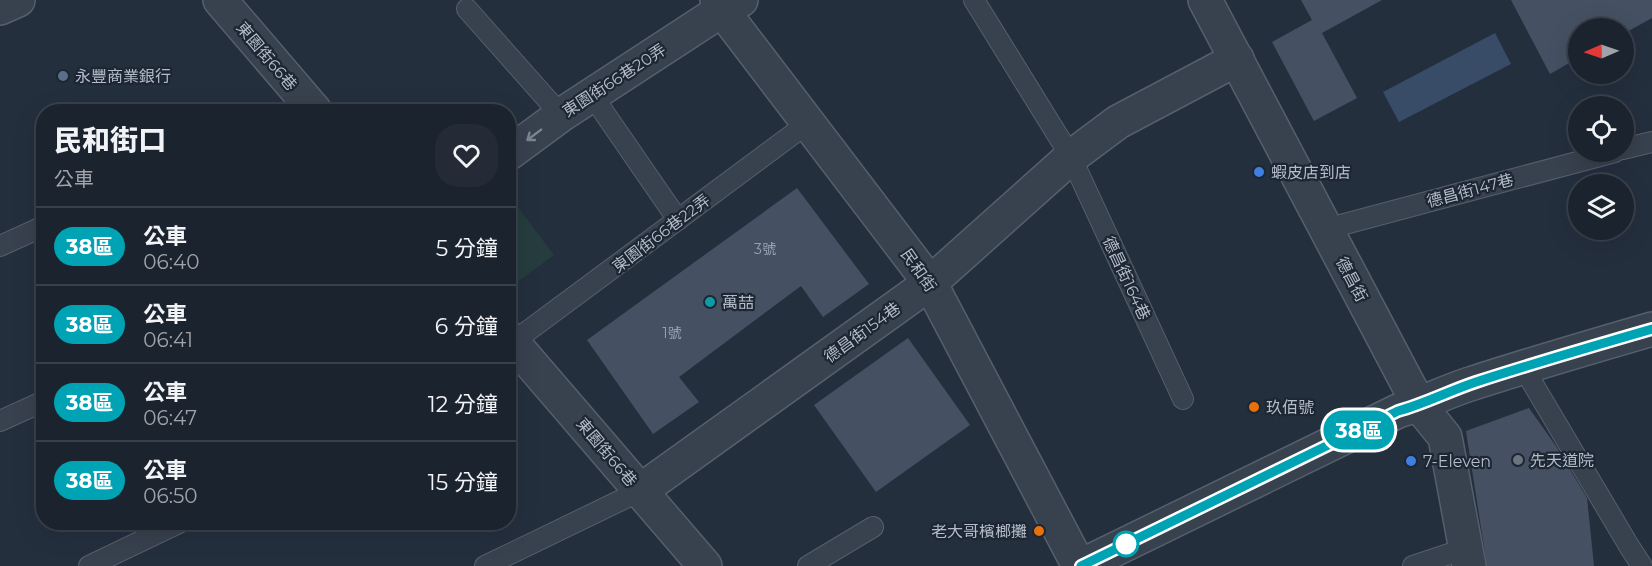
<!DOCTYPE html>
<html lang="zh-TW">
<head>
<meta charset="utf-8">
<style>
	:root { --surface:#1b232e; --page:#242b36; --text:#f1f3f6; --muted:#a0a4aa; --line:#39404a }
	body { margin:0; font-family:Montserrat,"Noto Sans TC",sans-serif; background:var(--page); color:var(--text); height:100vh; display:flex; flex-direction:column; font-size:22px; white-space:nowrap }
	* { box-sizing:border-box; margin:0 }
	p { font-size:20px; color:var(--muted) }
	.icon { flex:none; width:33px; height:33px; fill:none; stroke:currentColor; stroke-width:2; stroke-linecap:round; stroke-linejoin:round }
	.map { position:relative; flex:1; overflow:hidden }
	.panel { position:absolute; left:36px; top:104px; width:480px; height:426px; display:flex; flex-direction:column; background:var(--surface); border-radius:24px; box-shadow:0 6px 24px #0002,0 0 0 2px var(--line) }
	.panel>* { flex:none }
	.badge { padding:0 12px; border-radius:20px; font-size:21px; line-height:39px }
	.needle { width:39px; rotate:268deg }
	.tools { position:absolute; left:1568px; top:18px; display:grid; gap:12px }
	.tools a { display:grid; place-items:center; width:66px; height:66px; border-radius:50%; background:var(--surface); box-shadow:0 6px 24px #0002,0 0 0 2px var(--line); font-size:30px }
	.map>.badge { position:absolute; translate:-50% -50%; box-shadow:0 0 0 3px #fff }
	.round { display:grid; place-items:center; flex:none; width:63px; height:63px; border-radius:24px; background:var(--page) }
	.overview { display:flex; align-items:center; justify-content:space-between; height:102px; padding:0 18px }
	h1 { font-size:28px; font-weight:800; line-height:45px }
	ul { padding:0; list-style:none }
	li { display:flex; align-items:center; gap:18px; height:78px; padding:0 18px; border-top:2px solid var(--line) }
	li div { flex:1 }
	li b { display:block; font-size:22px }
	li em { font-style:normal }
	li .badge { min-width:66px; font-weight:700; text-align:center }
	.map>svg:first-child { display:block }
	.green { fill:#263c3f }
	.water { fill:#394c67 }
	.building { fill:#455162 }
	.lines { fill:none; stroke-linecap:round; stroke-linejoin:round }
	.service-casing { stroke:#565f6c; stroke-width:22 }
	.minor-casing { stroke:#565f6c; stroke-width:36 }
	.tertiary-casing { stroke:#565f6c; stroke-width:36 }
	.service { stroke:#38414e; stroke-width:20 }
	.minor { stroke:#38414e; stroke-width:33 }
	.tertiary { stroke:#38414e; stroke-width:33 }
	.oneway { stroke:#7c8592 }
	.line-casing { stroke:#fff; stroke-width:14 }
	.line { stroke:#00a3b4; stroke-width:9 }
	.service-dot { fill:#5c6f8a; stroke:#1d2633; stroke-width:2 }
	.shop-dot { fill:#3f7fe0; stroke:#1d2633; stroke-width:2 }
	.culture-dot { fill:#0f9aa8; stroke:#1d2633; stroke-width:2 }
	.food-dot { fill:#e8710a; stroke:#1d2633; stroke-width:2 }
	.worship-dot { fill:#6b7280; stroke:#1d2633; stroke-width:2 }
	.stop-dot { fill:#fff; stroke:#00a3b4; stroke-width:3 }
	.labels { text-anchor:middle; stroke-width:4.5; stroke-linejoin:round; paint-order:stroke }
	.number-label { font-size:14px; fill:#98a1af }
	.street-label { font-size:16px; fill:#b4bcc9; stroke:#1d2633 }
	.poi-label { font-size:16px; fill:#b4bcc9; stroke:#1d2633; text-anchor:start }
</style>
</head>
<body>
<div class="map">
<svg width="1652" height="566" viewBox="0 0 1652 566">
	<rect width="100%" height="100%" fill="#242f3e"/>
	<polygon class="green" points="508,194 554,255 509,288 508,288"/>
	<polygon class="water" points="1495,33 1511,64 1399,122 1383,92"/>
	<g class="building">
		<polygon points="1301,0 1382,0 1322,33 1357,98 1314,121 1272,42 1312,20"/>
		<polygon points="1511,0 1652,0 1652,18 1623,34 1623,28 1578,28 1578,58 1550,74"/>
		<polygon points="797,188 869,284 823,317 801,286 679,377 699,402 653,434 587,340"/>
		<polygon points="908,338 970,425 876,492 814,405"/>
		<polygon points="1529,408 1556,446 1587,498 1594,566 1487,566 1466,431"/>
	</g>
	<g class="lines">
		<defs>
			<g id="service">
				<polyline points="974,0 1071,157 1183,399"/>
				<polyline points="467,9 561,115"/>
				<polyline points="592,95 678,220"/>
				<polyline points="1623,149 1652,142"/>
				<polyline points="1326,229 1615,152"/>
				<polyline points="0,246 44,226"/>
				<polyline points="513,342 808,123"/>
				<polyline points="1523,367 1629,546 1642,566"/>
				<polyline points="0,421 44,401"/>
				<polyline points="89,566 181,522"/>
				<polyline points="485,566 640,491"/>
				<polyline points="808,566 873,527"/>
				<polyline points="1413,566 1467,548"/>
			</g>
			<g id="minor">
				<polyline points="220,0 315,111"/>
				<polyline points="717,0 722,10 930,283 1079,566"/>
				<polyline points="1205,0 1419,405 1445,437 1469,566"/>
				<polyline points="508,154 561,115 722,10 741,0"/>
				<polyline points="508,337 705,566"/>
				<polyline points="640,491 930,283 1071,157 1118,122 1237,59"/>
			</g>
			<g id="tertiary">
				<polyline points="0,8 18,0"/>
				<path d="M1081 566 1398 411C1422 404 1443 393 1467 385 1528 365 1590 347 1652 329"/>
			</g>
		</defs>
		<use href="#service" class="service-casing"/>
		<use href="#minor" class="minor-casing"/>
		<use href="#tertiary" class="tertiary-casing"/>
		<use href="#service" class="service"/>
		<use href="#minor" class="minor"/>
		<use href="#tertiary" class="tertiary"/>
	</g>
	<defs><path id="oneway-shaft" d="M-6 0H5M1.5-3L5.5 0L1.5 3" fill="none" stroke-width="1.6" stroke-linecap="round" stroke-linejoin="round" transform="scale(1.5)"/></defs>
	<use class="oneway" href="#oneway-shaft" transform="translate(534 135) rotate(143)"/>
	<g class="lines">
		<defs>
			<path id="line" d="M1081 566 1398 411C1424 404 1449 391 1476 382 1534 363 1593 346 1652 329"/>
		</defs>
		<use href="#line" class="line-casing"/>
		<use href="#line" class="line"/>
	</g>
	<circle class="service-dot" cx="63" cy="76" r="6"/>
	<g class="shop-dot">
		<circle cx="1259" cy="172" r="6"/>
		<circle cx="1411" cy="461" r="6"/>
	</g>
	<circle class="culture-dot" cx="710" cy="302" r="6"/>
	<g class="food-dot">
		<circle cx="1254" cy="407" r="6"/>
		<circle cx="1039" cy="531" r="6"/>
	</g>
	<circle class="worship-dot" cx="1518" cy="460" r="6"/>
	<circle class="stop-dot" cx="1126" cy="544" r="12"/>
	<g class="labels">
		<g class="number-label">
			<text x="765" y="254">3號</text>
			<text x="672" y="338">1號</text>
		</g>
		<g class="street-label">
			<text transform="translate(267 56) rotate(50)" y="6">東園街66巷</text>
			<text transform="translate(614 80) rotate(-33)" y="6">東園街66巷20弄</text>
			<text transform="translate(1470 190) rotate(-15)" y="6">德昌街147巷</text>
			<text transform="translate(661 233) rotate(-37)" y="6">東園街66巷22弄</text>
			<text transform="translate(919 270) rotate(55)" y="6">民和街</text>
			<text transform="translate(1127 278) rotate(65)" y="6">德昌街164巷</text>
			<text transform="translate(1352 279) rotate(62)" y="6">德昌街</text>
			<text transform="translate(862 332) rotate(-36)" y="6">德昌街154巷</text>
			<text transform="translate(607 452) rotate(50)" y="6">東園街66巷</text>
		</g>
		<g class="poi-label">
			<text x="75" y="82">永豐商業銀行</text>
			<text x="1271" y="178">蝦皮店到店</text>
			<text x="722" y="308">萬喆</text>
			<text x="1266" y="413">玖佰號</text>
			<text x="1530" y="466">先天道院</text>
			<text x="1423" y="467">7-Eleven</text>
			<text x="1027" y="537" text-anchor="end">老大哥檳榔攤</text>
		</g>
	</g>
</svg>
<div class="tools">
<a><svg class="needle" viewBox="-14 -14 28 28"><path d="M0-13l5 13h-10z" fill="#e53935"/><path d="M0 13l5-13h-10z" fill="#a0a4aa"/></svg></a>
<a><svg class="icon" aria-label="locate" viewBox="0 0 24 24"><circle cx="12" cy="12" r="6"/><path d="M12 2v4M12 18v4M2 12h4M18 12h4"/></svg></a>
<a><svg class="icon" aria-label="layers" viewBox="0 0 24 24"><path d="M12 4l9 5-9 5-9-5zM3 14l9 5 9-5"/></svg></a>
</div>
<b class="badge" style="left:1359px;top:430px;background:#00a3b4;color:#fff">38區</b>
<section class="panel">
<div class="overview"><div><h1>民和街口</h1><p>公車</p></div><a class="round"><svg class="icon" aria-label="heart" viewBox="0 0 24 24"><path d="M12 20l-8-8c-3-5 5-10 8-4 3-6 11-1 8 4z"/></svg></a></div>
<ul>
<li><span class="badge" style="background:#00a3b4;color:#fff">38區</span><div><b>公車</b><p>06:40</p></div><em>5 分鐘</em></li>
<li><span class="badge" style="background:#00a3b4;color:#fff">38區</span><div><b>公車</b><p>06:41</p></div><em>6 分鐘</em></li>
<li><span class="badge" style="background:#00a3b4;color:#fff">38區</span><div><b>公車</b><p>06:47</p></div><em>12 分鐘</em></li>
<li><span class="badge" style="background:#00a3b4;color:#fff">38區</span><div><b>公車</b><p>06:50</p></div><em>15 分鐘</em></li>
</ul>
</section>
</div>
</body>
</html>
